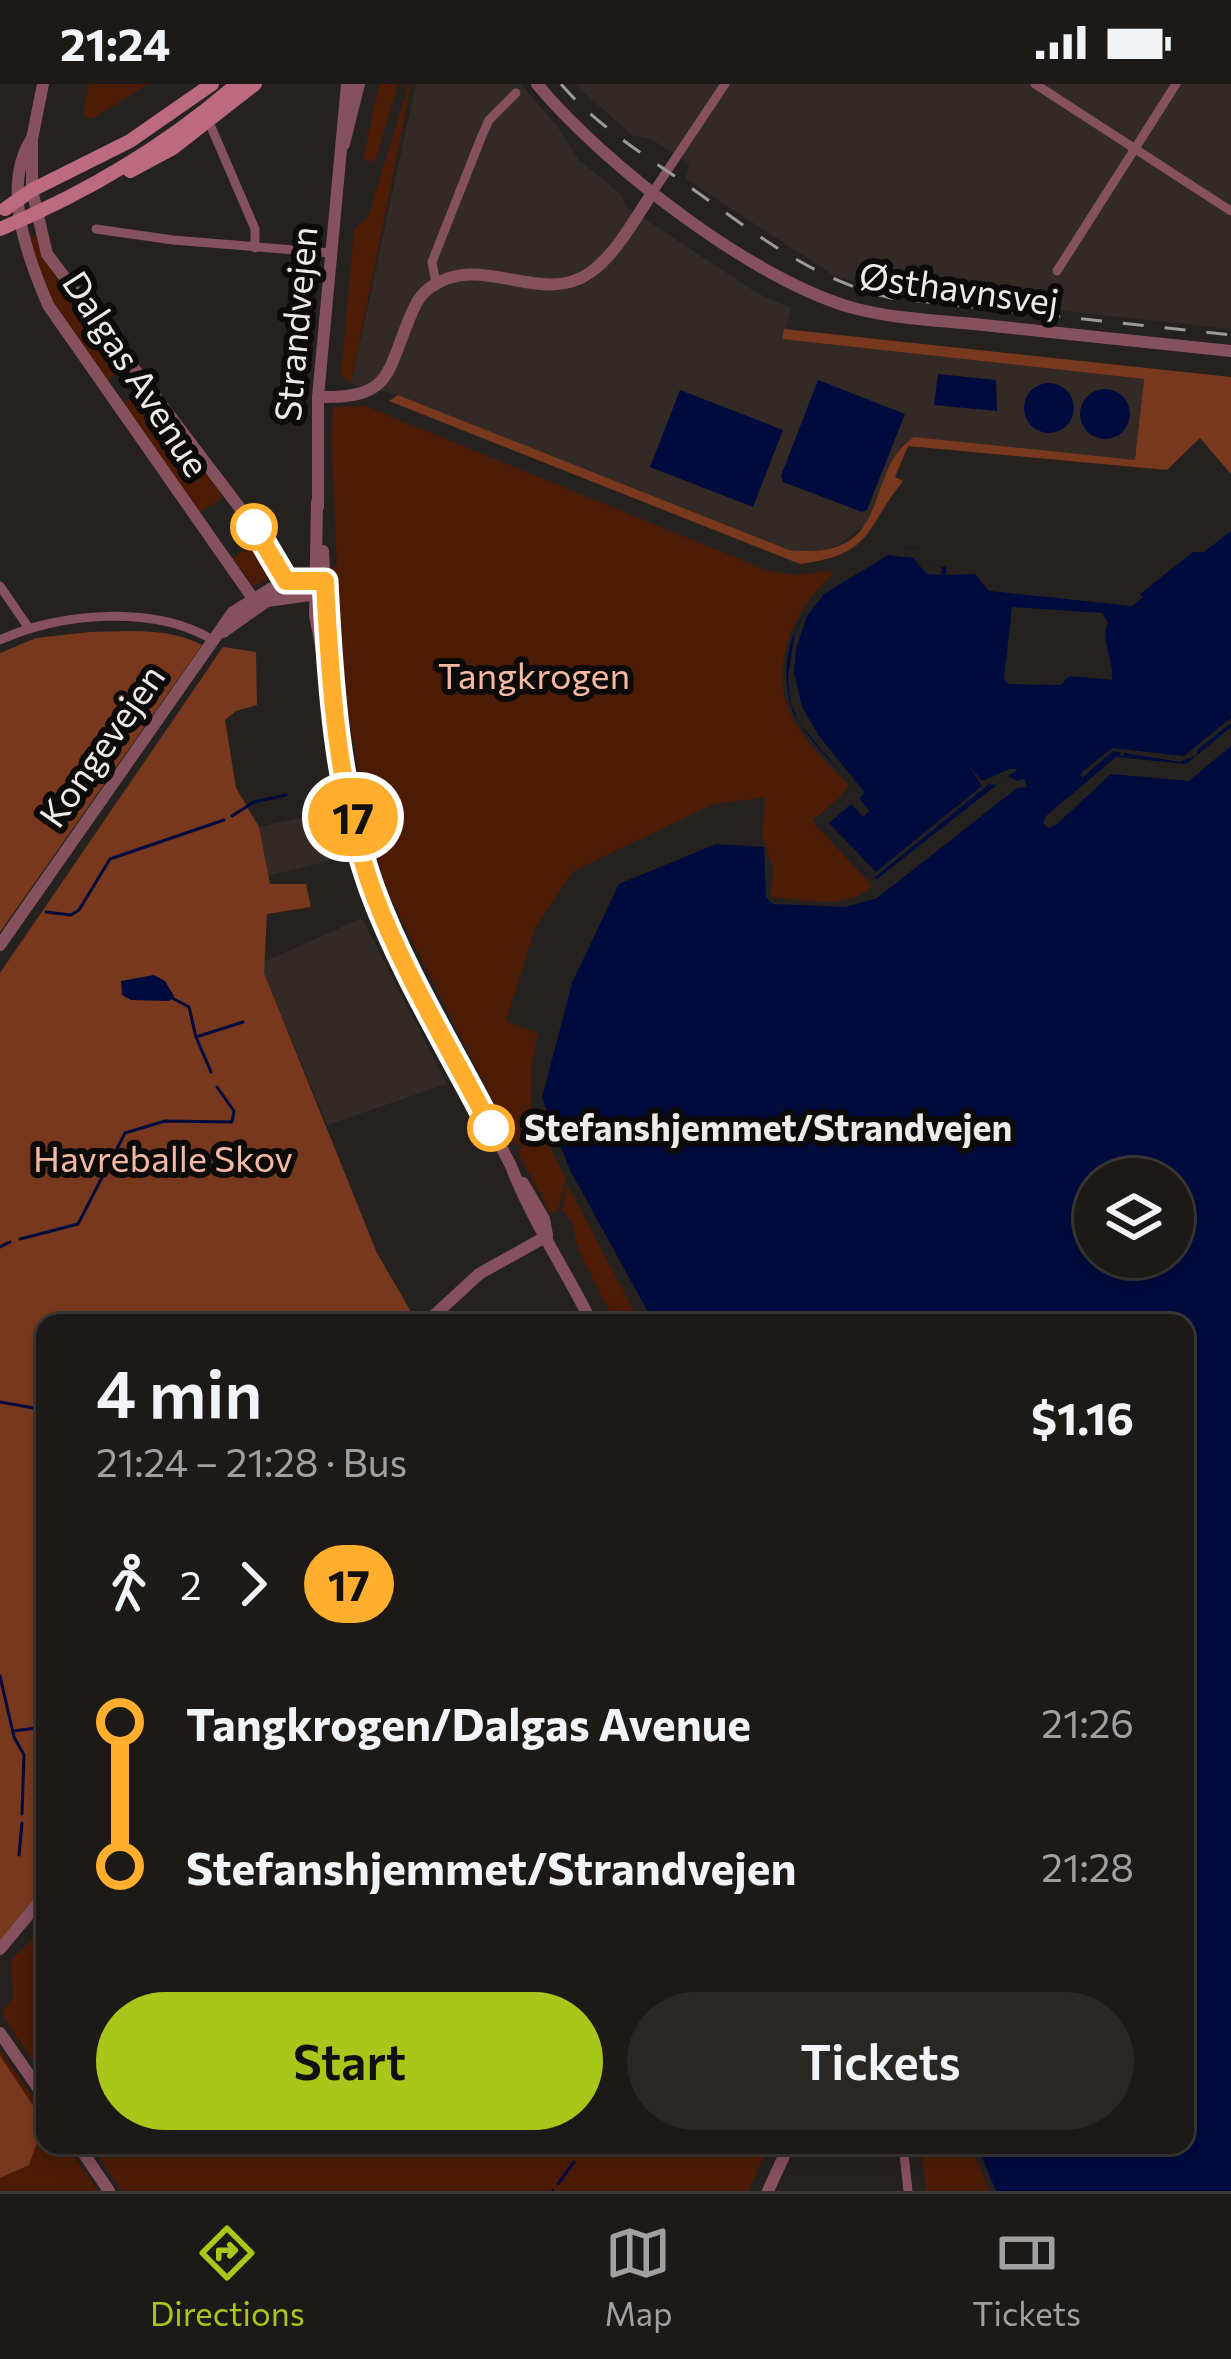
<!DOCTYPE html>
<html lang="en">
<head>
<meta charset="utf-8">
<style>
	:root { --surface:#1c1917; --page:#292624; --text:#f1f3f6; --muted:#a0a0a1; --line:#3a3836; --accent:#a9c71b }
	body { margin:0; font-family:Commissioner,sans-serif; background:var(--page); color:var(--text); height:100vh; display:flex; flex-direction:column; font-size:45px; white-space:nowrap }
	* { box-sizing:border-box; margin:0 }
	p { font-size:39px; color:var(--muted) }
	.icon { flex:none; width:66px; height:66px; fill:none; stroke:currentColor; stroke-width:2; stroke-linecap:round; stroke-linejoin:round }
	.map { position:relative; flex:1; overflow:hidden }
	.panel { position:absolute; left:36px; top:1230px; width:1158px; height:840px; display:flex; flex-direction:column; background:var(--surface); border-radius:24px; box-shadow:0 6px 18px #0003,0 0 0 3px var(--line) }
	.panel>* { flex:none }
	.badge { padding:0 24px; border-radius:39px; font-size:42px; line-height:78px }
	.fabs { position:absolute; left:1074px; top:1074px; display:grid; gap:24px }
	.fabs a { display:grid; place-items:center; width:120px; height:120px; border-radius:50%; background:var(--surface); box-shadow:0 6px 18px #0003,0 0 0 3px var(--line); font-size:60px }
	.map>.badge { position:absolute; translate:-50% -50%; box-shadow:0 0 0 6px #fff }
	.legs { display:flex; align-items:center; gap:18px; height:132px; padding:0 60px; font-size:39px }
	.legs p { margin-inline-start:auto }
	.headline { display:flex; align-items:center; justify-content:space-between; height:204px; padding:0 60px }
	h1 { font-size:66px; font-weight:600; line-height:90px }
	.button { display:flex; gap:24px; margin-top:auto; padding:24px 60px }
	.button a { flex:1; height:138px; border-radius:72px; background:var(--accent); color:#111; font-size:48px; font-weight:600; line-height:138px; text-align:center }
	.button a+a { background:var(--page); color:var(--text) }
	ul { padding:0 60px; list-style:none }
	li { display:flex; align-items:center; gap:42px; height:144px; font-size:45px }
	li i { display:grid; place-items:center; width:18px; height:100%; margin:0 15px; background:currentColor }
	li i::after { content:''; width:30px; height:30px; margin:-15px; border:9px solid; border-radius:50%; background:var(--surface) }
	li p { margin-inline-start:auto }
	li:first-child i { background:linear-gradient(#0000 50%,currentColor 0) }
	li:last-child i { background:linear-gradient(currentColor 50%,#0000 0) }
	.status { display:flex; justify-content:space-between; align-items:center; height:84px; padding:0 60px; background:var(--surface); direction:ltr }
	.status svg { height:33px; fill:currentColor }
	.tabs { display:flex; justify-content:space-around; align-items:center; height:168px; border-top:3px solid var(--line); background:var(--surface); font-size:33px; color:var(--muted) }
	.tabs a { display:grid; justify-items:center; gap:6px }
	.tabs .active { color:var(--accent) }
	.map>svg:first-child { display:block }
	.built { fill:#332925 }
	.green { fill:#4b1b06 }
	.forest { fill:#78381e }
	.water { fill:#000b3d; fill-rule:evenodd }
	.pier { fill:#25211f }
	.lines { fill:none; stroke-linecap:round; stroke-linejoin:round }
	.stream { stroke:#000b3d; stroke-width:3 }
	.minor { stroke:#85515d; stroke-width:9 }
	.tertiary { stroke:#85515d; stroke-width:12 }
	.secondary { stroke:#bc6a7e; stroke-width:14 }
	.rail { stroke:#9c9998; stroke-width:3; stroke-dasharray:21 21; stroke-linecap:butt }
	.line-1-casing { stroke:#fff; stroke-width:27 }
	.line-1 { stroke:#ffae2d; stroke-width:18 }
	.stop-1-dot { fill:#fff; stroke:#ffae2d; stroke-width:6 }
	.labels { text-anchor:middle; stroke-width:12; stroke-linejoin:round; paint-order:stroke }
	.street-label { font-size:36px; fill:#edeae9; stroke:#0d0b0a }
	.park-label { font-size:36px; fill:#f5b9a2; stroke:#0d0b0a }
	.stop-label { font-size:36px; font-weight:bold; fill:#edeae9; stroke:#0d0b0a; text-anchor:start }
</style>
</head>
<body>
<div class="status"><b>21:24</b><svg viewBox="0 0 49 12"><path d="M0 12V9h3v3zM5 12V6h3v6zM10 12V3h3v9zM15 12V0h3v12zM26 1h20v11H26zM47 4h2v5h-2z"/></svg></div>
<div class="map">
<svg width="1231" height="2107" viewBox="0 0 1231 2107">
	<rect width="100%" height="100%" fill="#25211f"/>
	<g class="built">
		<polygon points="416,0 521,0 557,42 579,76 622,111 625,122 757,209 791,224 783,255 1144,295 1135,377 914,353 901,361 868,439 838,461 815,469 789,466 398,311 351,300"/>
		<polygon points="574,0 1231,0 1231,245 913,211 836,193 686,95 689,79 651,55 632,51"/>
		<polygon points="331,727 341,774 268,792 259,743"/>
		<polygon points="362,834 447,1000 327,1041 264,889 264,878"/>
	</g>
	<g class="green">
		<polygon points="89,0 148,0 92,35 83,31"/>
		<polygon points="379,0 398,0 375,78 363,75"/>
		<polygon points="409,0 411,0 351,300 341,291 354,145 368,133"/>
		<polygon points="35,151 55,192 125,284 106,298 50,211 29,154"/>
		<polygon points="142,306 220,408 221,415 198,429 122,320"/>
		<path d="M365 322 766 486 795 491 831 487 832 491C794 523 766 586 793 635 807 660 828 681 848 700L841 713 812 737 872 802C848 827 803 815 770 813L774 787 762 752 765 713 714 720 573 787 535 844 506 937 538 950 531 985V1025L566 1095 558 1126 550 1129 541 1111 544 1108H539L518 1068 522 1065 519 1059 515 1061 506 1043 509 1040H504L386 805 364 722 337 560 335 540 339 539 338 519 334 518 333 482 337 481 332 370 335 367 331 366 333 323Z"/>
		<polygon points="255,458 274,493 253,502 233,474"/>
		<polygon points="567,1100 640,1239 615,1239 578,1165 572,1138 562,1126"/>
		<polygon points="45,1841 45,1996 2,1930 13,1913 11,1877"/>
		<polygon points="0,1966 45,2030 45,2061 66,2061 98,2107 0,2107"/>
		<polygon points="90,2061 770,2061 748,2107 122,2107"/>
		<polygon points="921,2061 970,2061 989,2107 926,2107"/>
	</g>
	<g class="forest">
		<path d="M784 245 1231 293V390L1200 354 1167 386 908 362 895 393 903 397C864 445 875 470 800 480L389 317 398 311 789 466C897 478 861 387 914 353L1135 376 1144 295 782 255Z"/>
		<path d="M90 548C128 548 168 543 202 561L0 848V569L36 554Z"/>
		<polygon points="223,563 256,568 257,621 236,627 225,636 236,704 259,743 270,800 306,800 311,823 267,830 264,889 377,1169 410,1226 405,1239 45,1239 45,1802 0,1856 0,889"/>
		<polygon points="0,1972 44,2038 29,2081 0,2094"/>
	</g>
	<g class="water">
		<polygon points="938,290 996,296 997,327 934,321"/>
		<polygon points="818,296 905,330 867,426 862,428 783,398 781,392"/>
		<circle cx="1049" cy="324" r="25"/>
		<circle cx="1105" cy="330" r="25"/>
		<polygon points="680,306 783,346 753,423 650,383"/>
		<path d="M1231 447V643L1186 680 1116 673 1046 732 1043 739 1049 744 1057 740 1111 690 1189 697 1231 662V2107H996L977 2061H1185V1239H654L570 1086 542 1014 572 899 619 800 716 760 764 763 766 813 773 820 846 823 877 814 1017 704 1027 703 1024 695 1017 697 1008 692 877 795 868 792 815 735 853 703C835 680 799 648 791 622 774 560 806 511 857 482 880 469 892 463 918 465L932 482 946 483V491L975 490 989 507 1132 522 1143 513 1140 510 1193 468H1204ZM1012 523 1102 529 1108 538C1100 558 1114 574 1112 596L1070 592 1060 601 1008 600 1004 594ZM1095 1095H1173V1173H1095Z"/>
		<polygon points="154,891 165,897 174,912 169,917 131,916 122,911 121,897"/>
	</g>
	<g class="pier">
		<polygon points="888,464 918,465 932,482 942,483 941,491 927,490 913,474 888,471 824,510 807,532 796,565 794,589 802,623 819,652 865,709 859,714 869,727 863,733 851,720 829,739 876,788 982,702 970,683 982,697 1010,685 1018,685 996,701 989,700 875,793 877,801 815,735 853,703 799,639 790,617 788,593 795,547 813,514 832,496"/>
		<polygon points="1231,634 1231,639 1197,666 1197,671 1180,678 1125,669 1121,673 1120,668 1113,667 1082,694 1080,690 1112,664 1184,672"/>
	</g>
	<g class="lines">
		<g class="stream">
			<polyline points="232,732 254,718 286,711"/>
			<polyline points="46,828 71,831 79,826 110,775 224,736"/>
			<polyline points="172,914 189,923 196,953"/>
			<polyline points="211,988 196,953 243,938"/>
			<polyline points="20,1155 78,1140 125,1049 165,1037 232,1038 234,1027 217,1003"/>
			<polyline points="0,1163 10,1158"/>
			<polyline points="0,1318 45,1326"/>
			<polyline points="0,1592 14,1653 24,1671 22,1730"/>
			<polyline points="13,1647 45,1643"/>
			<polyline points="19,1771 22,1739"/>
			<polyline points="558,2100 574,2078"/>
			<polyline points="553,2106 553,2107"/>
		</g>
		<g class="minor">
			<polyline points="1035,0 1231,127"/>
			<polyline points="209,38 255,145 255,164"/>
			<polyline points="653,108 725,0"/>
			<polyline points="96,145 173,156 331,169"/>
			<polyline points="1057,187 1176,0"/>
			<polyline points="436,199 432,178 481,54 489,36 516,9"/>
			<polyline points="0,502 28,543"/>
			<path d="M0 556C60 528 155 521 213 556"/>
			<polyline points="903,2061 908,2107"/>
		</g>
		<g class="tertiary">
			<polyline points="43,0 32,55 32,106 47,170 268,461 290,499"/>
			<path d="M537 0C603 80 756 199 857 225 901 236 948 237 993 242 1073 250 1152 259 1231 267"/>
			<path d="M31 56C1 104 28 174 48 221L252 513 267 517"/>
			<polyline points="344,60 359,0"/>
			<path d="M318 313C391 315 386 291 410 233 415 221 420 210 431 203 482 167 541 224 591 188 617 169 635 134 653 108"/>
			<path d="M317 418 315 531 362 774 382 830 511 1082C531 1135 566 1187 592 1239"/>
			<polyline points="318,423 318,313 347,0"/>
			<polyline points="323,467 328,561"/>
			<polyline points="223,548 267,517 318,510"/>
			<polyline points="0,861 233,528 270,505 318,497"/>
			<polyline points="523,1099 544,1135 547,1151"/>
			<polyline points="426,1239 479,1190 547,1152"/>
			<polyline points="0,1865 45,1811"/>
			<polyline points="0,1949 45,2014"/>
			<polyline points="78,2061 109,2107"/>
			<polyline points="768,2107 789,2061"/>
		</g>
		<g class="secondary">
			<polyline points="130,87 173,64 255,0"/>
			<polyline points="5,125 32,106 130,57 212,0"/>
			<path d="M0 145C86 109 167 61 237 0"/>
		</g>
		<path class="rail" d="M561 0C595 40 640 68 683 98 749 145 810 195 891 214L1231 251"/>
	</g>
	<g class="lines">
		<defs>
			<path id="line-1" d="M254 443 286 497H325C330 599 337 707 372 805 402 887 451 966 491 1044"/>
		</defs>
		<use href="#line-1" class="line-1-casing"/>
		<use href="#line-1" class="line-1"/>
	</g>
	<g class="stop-1-dot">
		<circle cx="254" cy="443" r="21"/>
		<circle cx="491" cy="1044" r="21"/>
	</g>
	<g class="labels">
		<g class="street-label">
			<text transform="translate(959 205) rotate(8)" y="13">Østhavnsvej</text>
			<text transform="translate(296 240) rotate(-85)" y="13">Strandvejen</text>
			<text transform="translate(136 290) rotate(57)" y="13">Dalgas Avenue</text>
			<text transform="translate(102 662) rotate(-55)" y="13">Kongevejen</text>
		</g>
		<g class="park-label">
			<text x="534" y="605">Tangkrogen</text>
			<text x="163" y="1088">Havreballe Skov</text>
		</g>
		<g class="stop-label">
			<text x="524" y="1057">Stefanshjemmet/Strandvejen</text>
		</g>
	</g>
</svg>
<div class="fabs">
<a><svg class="icon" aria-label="layers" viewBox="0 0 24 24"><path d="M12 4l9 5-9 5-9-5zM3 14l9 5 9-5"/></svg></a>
</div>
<b class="badge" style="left:353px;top:733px;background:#ffae2d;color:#111">17</b>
<section class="panel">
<div class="headline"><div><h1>4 min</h1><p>21:24 – 21:28 · Bus</p></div><b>$1.16</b></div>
<div class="legs"><svg class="icon" aria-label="walk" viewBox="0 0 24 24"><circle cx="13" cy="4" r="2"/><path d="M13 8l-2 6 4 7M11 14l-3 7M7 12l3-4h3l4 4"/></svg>2<svg class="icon" aria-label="forward" viewBox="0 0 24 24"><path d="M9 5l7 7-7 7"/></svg><b class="badge" style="background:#ffae2d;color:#111">17</b></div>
<ul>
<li><i style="color:#ffae2d"></i><b>Tangkrogen/Dalgas Avenue</b><p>21:26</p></li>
<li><i style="color:#ffae2d"></i><b>Stefanshjemmet/Strandvejen</b><p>21:28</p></li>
</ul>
<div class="button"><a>Start</a><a>Tickets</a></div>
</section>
</div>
<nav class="tabs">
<a class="active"><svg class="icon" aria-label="directions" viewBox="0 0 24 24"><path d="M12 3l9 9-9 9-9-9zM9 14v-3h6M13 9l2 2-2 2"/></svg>Directions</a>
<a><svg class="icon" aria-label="map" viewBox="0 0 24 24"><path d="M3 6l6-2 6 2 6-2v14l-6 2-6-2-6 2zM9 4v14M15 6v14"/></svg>Map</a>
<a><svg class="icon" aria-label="tickets" viewBox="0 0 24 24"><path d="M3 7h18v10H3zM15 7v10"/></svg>Tickets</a>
</nav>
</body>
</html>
